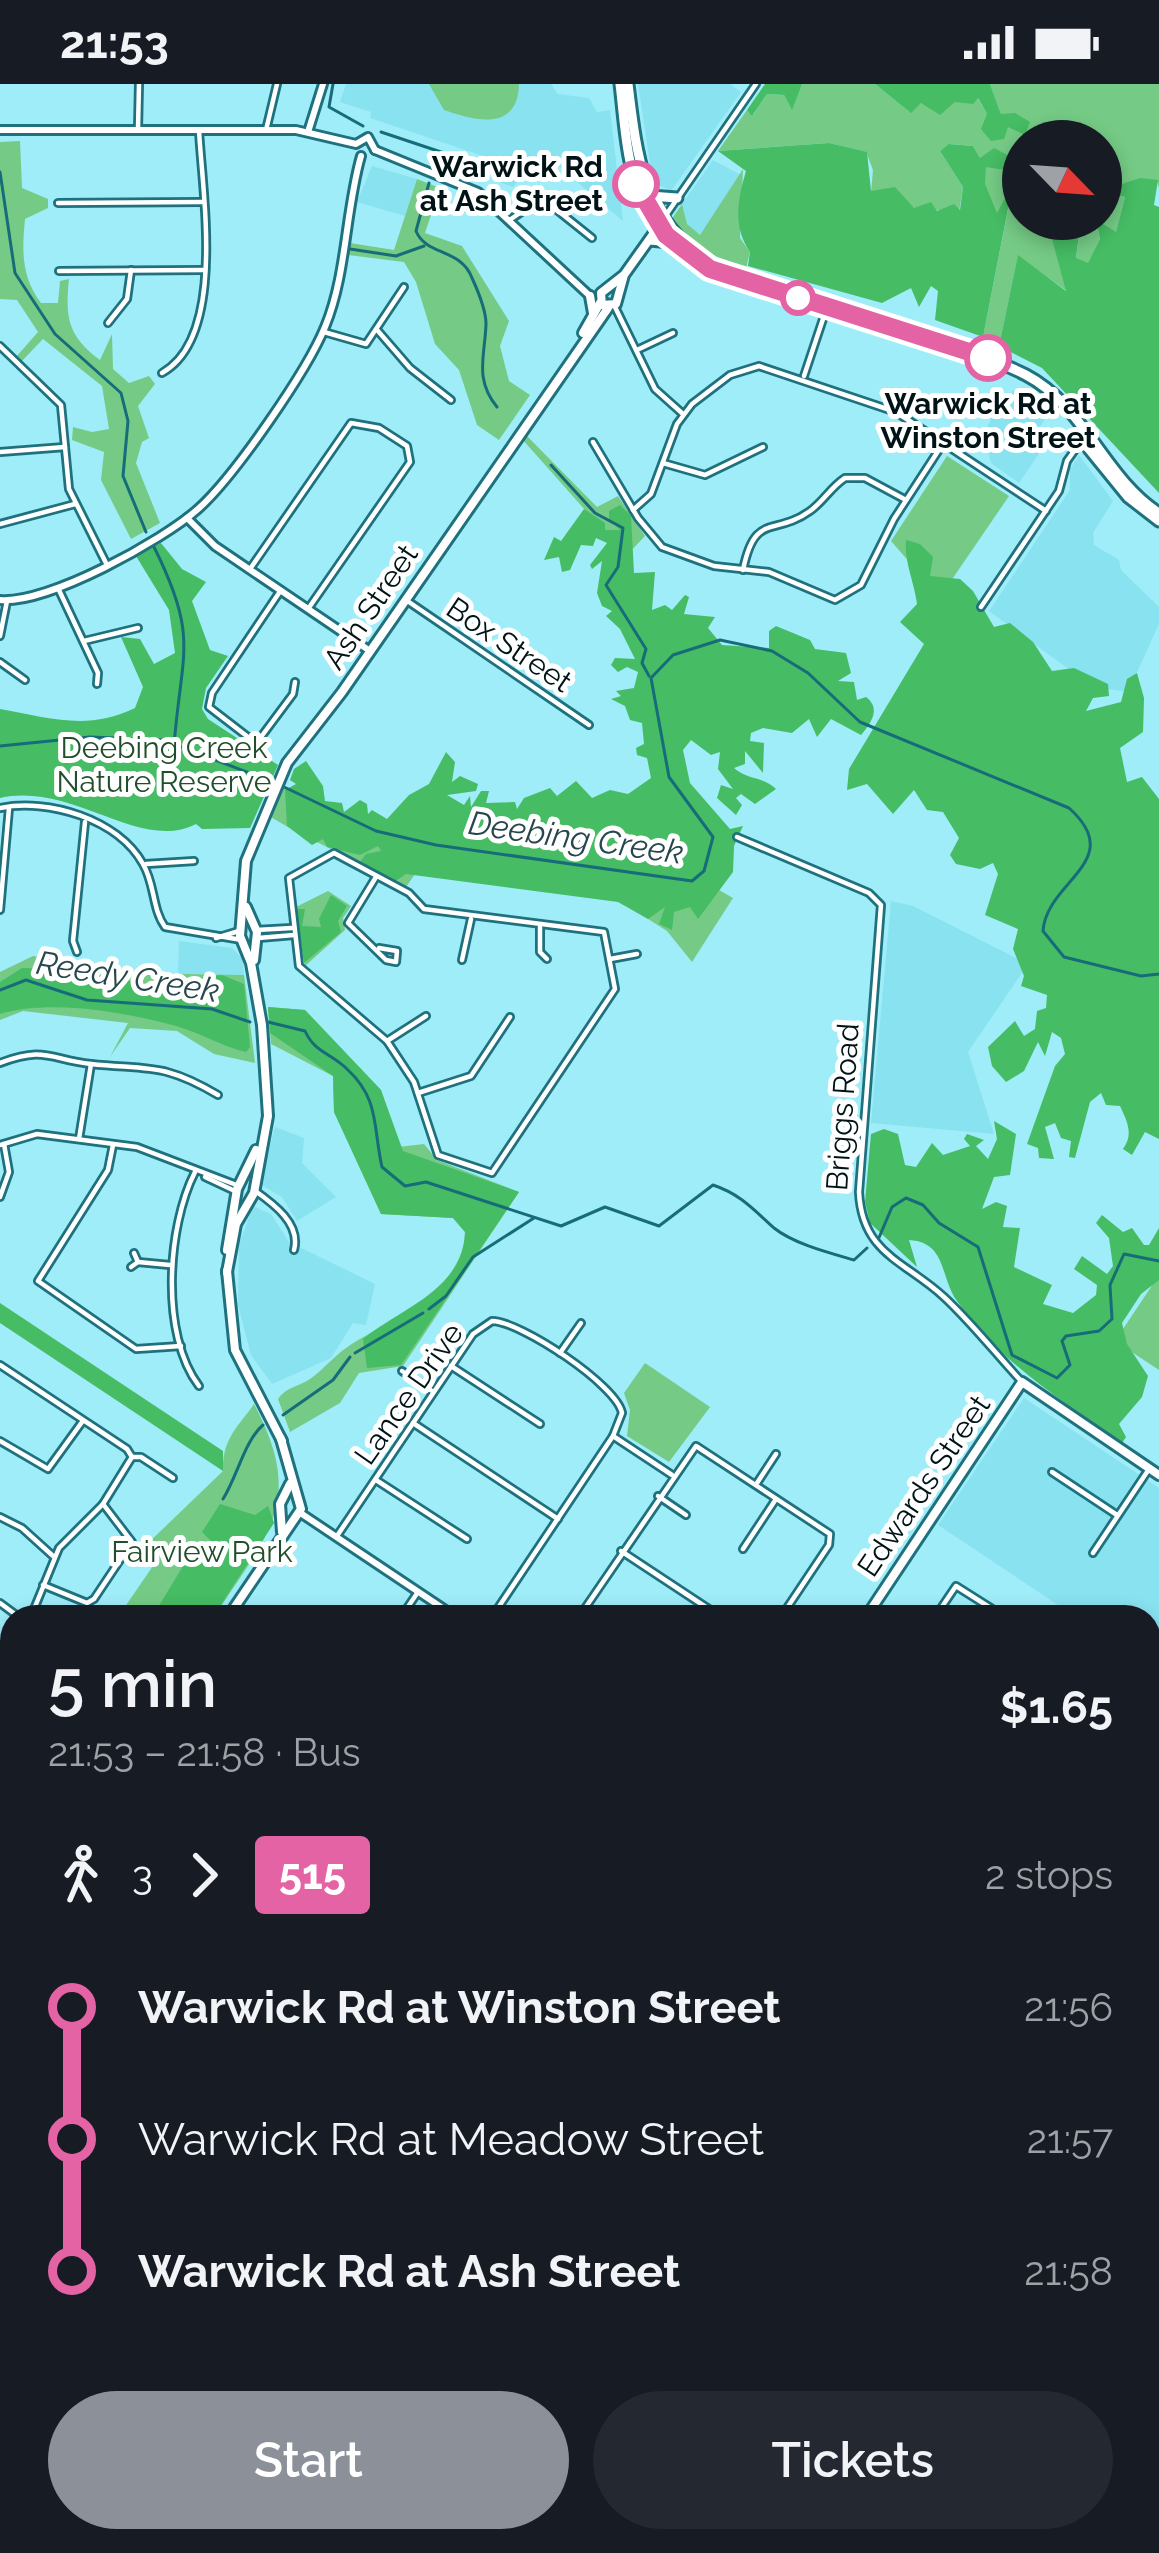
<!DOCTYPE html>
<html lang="en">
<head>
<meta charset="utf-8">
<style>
	:root { --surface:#171b24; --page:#242831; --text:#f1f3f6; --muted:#9ea1a6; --accent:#8c9099 }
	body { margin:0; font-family:Raleway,sans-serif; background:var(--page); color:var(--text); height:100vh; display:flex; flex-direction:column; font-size:45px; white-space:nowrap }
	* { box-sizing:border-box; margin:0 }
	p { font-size:39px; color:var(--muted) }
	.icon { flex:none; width:66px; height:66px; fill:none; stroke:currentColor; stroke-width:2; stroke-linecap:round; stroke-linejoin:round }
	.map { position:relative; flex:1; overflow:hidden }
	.sheet { position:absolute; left:0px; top:1521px; width:1161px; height:948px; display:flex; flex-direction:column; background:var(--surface); border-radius:36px 36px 0 0; box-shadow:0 6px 18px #0003 }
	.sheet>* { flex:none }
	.badge { padding:0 24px; border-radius:9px; font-size:42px; line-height:78px }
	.needle { width:78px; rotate:115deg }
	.fabs { position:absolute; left:1002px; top:36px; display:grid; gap:24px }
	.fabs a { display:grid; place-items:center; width:120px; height:120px; border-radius:50%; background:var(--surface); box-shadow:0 6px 18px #0003; font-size:60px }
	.map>.badge { position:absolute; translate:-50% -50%; box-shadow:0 0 0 6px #fff }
	.legs { display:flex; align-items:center; gap:18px; height:132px; padding:0 48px; font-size:39px }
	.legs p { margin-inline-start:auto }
	.overview { display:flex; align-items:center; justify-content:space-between; height:204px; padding:0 48px }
	h1 { font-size:66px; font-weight:600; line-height:90px }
	.button { display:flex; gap:24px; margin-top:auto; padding:24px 48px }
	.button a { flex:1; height:138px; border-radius:72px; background:var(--accent); color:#fff; font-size:48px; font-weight:600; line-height:138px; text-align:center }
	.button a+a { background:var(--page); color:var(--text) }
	ul { padding:0 48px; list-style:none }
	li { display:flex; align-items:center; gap:42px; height:132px; font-size:45px }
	li i { display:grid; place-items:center; width:18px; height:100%; margin:0 15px; background:currentColor }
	li i::after { content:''; width:30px; height:30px; margin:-15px; border:9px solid; border-radius:50%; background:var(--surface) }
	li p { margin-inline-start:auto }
	li:first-child i { background:linear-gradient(#0000 50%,currentColor 0) }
	li:last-child i { background:linear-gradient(currentColor 50%,#0000 0) }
	.status { display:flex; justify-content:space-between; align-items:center; height:84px; padding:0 60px; background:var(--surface); direction:ltr }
	.status svg { height:33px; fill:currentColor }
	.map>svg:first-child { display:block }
	.built { fill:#89e2f0 }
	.green { fill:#75cb85 }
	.forest { fill:#46bc64 }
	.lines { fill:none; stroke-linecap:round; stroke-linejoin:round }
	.stream { stroke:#166d79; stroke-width:3 }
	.minor-casing { stroke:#1e717d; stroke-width:10 }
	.tertiary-casing { stroke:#1e717d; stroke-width:12 }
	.secondary-casing { stroke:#1e717d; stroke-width:14 }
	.primary-casing { stroke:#1e717d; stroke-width:15 }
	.minor { stroke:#fff; stroke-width:4.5 }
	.tertiary { stroke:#fff; stroke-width:6 }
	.secondary { stroke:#fff; stroke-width:8 }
	.primary { stroke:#fff; stroke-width:9 }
	.line-1-casing { stroke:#fff; stroke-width:27 }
	.line-1 { stroke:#e463a4; stroke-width:18 }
	.stop-1-dot { fill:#fff; stroke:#e463a4; stroke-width:6 }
	.labels { text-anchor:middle; stroke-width:10; stroke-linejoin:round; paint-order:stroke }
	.stop-label { font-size:30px; font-weight:bold; fill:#001316; stroke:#fff; text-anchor:end }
	.street-label { font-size:30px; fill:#001316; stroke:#fff }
	.park-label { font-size:30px; fill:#214f2b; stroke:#fff }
	.water-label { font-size:33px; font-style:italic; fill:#27474c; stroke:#fff }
</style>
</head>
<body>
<div class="status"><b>21:53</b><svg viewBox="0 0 49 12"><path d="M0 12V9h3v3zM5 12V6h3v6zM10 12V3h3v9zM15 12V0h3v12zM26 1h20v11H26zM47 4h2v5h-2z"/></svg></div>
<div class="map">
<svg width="1159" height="2469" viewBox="0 0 1159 2469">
	<rect width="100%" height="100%" fill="#9fedf9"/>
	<g class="built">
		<polygon points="346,0 551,0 558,10 589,14 597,28 610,26 623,137 543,69 513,103 493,96 498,77 370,34 371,28 340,18"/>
		<polygon points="638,0 730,0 741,8 671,107 659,101 651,86"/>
		<polygon points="713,76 741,91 700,152 687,140 682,120"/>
		<polygon points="372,82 417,95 405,132 357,118"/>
		<polygon points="1013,306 1048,331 1028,359 1040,368 1019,399 991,379 983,349 991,336 974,324 978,317 1001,324"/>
		<polygon points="1079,371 1113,417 1093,449 1094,461 1119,476 1121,486 1159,523 1159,540 1128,608 1108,605 1070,586 989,527 1070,406 1070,385"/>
		<polygon points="891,817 913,822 1028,880 968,968 994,1050 871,1039"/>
		<polygon points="179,857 232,864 242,874 244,891 178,890"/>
		<polygon points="275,1043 304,1054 302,1079 336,1113 297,1137 282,1113 260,1100"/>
		<polygon points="253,1122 271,1130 289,1158 375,1200 366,1241 353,1239 331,1274 272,1300 251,1271 238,1221 239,1161"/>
		<polygon points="1024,1314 1159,1404 1159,1589 1149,1582 1149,1533 1076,1533 938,1441"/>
		<polygon points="1149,2314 1159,2320 1159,2397 1149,2411"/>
	</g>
	<g class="green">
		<path d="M429 0H519C518 48 475 37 444 26Z"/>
		<path d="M802 0C829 0 850 0 875 0L910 28 921 19 977 13 987 30H1001L990 0H1159V104L1157 96 1101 107V57H1023V135H1058L1049 141 1067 207 1018 172 999 262 983 253 1012 105 997 130 984 100 986 82 1004 86 1010 72 980 74 973 62 950 60 940 67 963 103 959 128 914 124 871 108 873 86 866 68 829 59 718 67 747 26 753 31 767 10 784 11 791 24Z"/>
		<path d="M20 57 22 104 48 115V124L25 135C22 167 21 192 41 219H58L60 197 69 195C65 234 68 252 100 276L112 250 113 285 129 299 149 292 155 300 138 322 149 354 142 358 136 379 160 439 131 455 101 396 104 368 72 356 73 343 92 348 109 345 102 302 43 255 21 278 16 273 38 248 17 216 0 215V58Z"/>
		<polygon points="743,85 740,154 750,168 746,184 705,168 669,139 682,120 687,140 700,151"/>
		<polygon points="417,95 440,104 425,149 462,162 509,237 500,262 509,297 530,311 499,356 477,341 459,286 435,260 416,198 404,178 348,171 350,159 394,166"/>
		<polygon points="1108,110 1125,113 1116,149 1097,135"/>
		<polygon points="1081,135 1096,135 1100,155 1088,180 1076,175"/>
		<polygon points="526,351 597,423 618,412 645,452 626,472 522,355"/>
		<polygon points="947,372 1009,412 940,513 891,457"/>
		<path d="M283 702 376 747 700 795 733 814 692 878 667 847 620 817 415 790 406 803 397 800C353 773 313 759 269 732Z"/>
		<polygon points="328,807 351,822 343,834 345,846 305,882 294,824"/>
		<polygon points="33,872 130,889 244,891 255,979 214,970 177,947 130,944 110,973 128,939 23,927 0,936 0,888"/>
		<path d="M268 923 305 926 381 1006 398 1063 424 1060 437 1076 519 1108 403 1282 359 1289 340 1319 290 1348 278 1315C286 1303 298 1303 310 1295 323 1286 333 1273 346 1264 388 1235 463 1209 465 1148L453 1134 381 1130 334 1028 333 992 271 960Z"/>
		<polygon points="1159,1191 1159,1286 1115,1257"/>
		<polygon points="645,1279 710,1323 669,1378 627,1352 630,1326 624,1309"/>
		<path d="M254 1320C306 1418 268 1449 214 1533H118L157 1476 143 1464 223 1387C222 1354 239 1342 254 1320Z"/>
	</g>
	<g class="forest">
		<polygon points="765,0 802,0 792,26 784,11 767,10 752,32 747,26"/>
		<polygon points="875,0 990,0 1001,30 1015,29 1030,38 1025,51 1008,43 1004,55 991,57 981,45 987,30 978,14 973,20 955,18 940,31 921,19 911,29"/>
		<path d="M829 59 867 68 871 107 895 103 914 124 931 118 937 127 954 120 960 126 963 103 940 67 949 60 973 62 980 74 994 64 1011 73 1004 86 986 83 985 100 997 129 1013 99 983 253 935 236 938 207 931 202 919 223 911 204 882 219 748 182 750 168C732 142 738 115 746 87L718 67Z"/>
		<polygon points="1140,94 1158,96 1154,121 1159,123 1159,409 1042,284 999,262 1018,171 1066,207 1048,140 1081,135 1076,174 1088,179 1100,155 1096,135 1116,148 1125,113 1109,110 1101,116 1101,107"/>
		<path d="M620 421 631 432 634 489 655 488 652 526 665 521 672 526 685 511 689 513 684 530 715 533 708 544 722 561 769 564V547L776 542 810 556 815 565 846 569 851 589 838 597 854 598 857 616 866 613C882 625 870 640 861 651L831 635 817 653 809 635 792 649 763 644 751 649 750 657 764 659 763 689 745 667V680L734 684C747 696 762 692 776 705L755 720 741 710 736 714 742 721 736 731 717 714 721 701 733 705 718 685 720 668 711 671 691 656 683 666 690 699 730 745 743 742 734 762 733 788 698 835 690 823 674 828 672 846 659 840 665 823 648 835 618 818 406 790 394 798 360 778 366 770 381 767 378 762 360 771 327 763 323 755 312 761 287 742 285 706 296 700 290 696 294 685 306 677 323 702 325 717 342 719 344 728 360 716 367 720 368 730 372 726 387 735 409 711 429 700 446 668 455 678 452 698 460 692 478 700 476 707 447 711 464 721 470 712 471 723 481 707H489L486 719 515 718 517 725 524 714 550 704 557 712 576 697 592 714 610 706 628 710 651 694 647 674 637 671 636 664 644 660 642 639 630 636 625 622 611 615 621 612 616 607 634 604 638 588 627 583 618 588 611 581 615 574 635 575 620 545 606 532 612 527 602 522 597 509 602 477 592 485 590 481 607 459 596 454 593 462 581 461 570 486 562 488 559 473 544 476 554 453 561 457 584 425 605 439V446H620L609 435V427Z"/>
		<path d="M906 456 920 460 933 473 930 492 960 495 973 507 994 543 1010 539 1033 558 1052 587 1074 584 1108 600 1109 612 1093 614 1086 627 1121 618 1127 595 1137 589 1144 614 1143 648 1120 664 1127 698 1142 693 1159 715V1055L1145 1048 1132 1071 1123 1065C1134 1050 1127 1037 1120 1022L1106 1021 1101 1009 1090 1018 1075 1074 1069 1073 1071 1057 1061 1054 1055 1039 1045 1043 1054 1075 1039 1074 1038 1064 1027 1060 1055 982 1065 970 1061 954 1052 948 1045 972 1038 958 1024 987 1006 998 992 982 988 963 1015 937 1024 952 1035 945 1037 927 1046 924 1047 911 1021 902 1024 892 1013 865 1018 845 985 831 998 790 993 779 980 785 956 780 950 771 959 754 943 728 927 726 914 706 893 730 867 700 847 706 849 685 924 560 900 538 917 520C914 497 904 478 906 456Z"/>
		<path d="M161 459 182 485 206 498 192 517 210 566 228 572 206 604 202 625 208 635 278 681 250 744 202 745 196 740C139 769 74 698 0 714V625C50 634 88 647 135 624L143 603 121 553 140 555 154 580 175 569 169 526 136 472Z"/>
		<polygon points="331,811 347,822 338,837 341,848 304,879 296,825 305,825 302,842 321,843 319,835"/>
		<path d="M22 884 80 886 146 900 222 891 244 900 250 963 246 968C221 962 201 949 176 942 124 928 51 915 0 930V898Z"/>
		<path d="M268 923 305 926 381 1006 403 1067 519 1108 401 1281 367 1284 363 1255C399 1225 464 1206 465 1148L453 1134 381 1130 334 1028 333 992 270 949Z"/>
		<path d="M994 1037 1016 1050 1010 1091 994 1093 982 1125 996 1118 1007 1122 1003 1143 1020 1144 1014 1183 1052 1201 1043 1220 1073 1229 1096 1211 1097 1201 1074 1185 1082 1172 1107 1190 1113 1182 1109 1154 1096 1139 1102 1131 1123 1148 1132 1144 1144 1161H1149L1159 1144V1196L1141 1210 1122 1239 1127 1260 1148 1292 1142 1313 1119 1340 1126 1353 1122 1359C1063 1317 999 1278 957 1217 940 1194 947 1158 909 1156L917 1183 870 1139 865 1118 871 1050 884 1045 898 1050 905 1081 916 1083 932 1059 943 1071 970 1062 964 1055 967 1050 984 1056 976 1062 988 1075 997 1055Z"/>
		<polygon points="0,1219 223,1367 223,1387 0,1239"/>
		<polygon points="220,1420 255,1431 268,1422 274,1439 213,1533 152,1533 188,1474 211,1457 202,1448"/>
	</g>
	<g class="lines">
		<g class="stream">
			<polyline points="333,0 329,23 363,42"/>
			<polyline points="381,48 483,82"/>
			<polyline points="0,88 15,189 55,250 121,309 128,337 123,392 146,448"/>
			<path d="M429 99 416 147C426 172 461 164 472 194 478 207 486 225 486 240 485 272 474 295 497 323"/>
			<polyline points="350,165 396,172 424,162"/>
			<polyline points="551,381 595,429 623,444 618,483 606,501 646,565 642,579 649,592"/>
			<path d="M154 463C200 555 181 568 174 662"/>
			<polyline points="0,662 90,653 163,656 273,698"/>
			<path d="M282 702 376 747 436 761 692 797 704 787 713 753 669 693 651 594 673 571 720 556 772 567 808 589 860 638 1069 724C1128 777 1046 797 1043 847L1064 873 1141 892 1159 890"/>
			<polyline points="0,906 26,896 87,916 212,925 250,938"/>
			<path d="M268 938 305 947C315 969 331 969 347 985 380 1015 373 1044 382 1083L405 1102 426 1098 561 1142 605 1123 659 1142 713 1101C740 1110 753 1125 774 1144 794 1160 830 1169 854 1176L867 1164"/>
			<polyline points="878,1156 892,1123 906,1114 923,1121 939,1139 978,1163 1012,1271 1057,1294 1070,1281 1062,1257 1066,1252 1099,1247 1112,1235 1110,1201 1124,1170 1159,1177"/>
			<polyline points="429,1225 446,1212 473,1173 534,1134"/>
			<polyline points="355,1269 423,1229"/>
			<polyline points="283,1331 333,1296 350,1273"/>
			<path d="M223 1415C237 1393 245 1356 263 1341"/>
			<polyline points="1149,1905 1159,1890"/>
			<polyline points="1153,2051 1159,2055"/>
		</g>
		<defs>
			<g id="minor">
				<polyline points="138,45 139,0"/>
				<polyline points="266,46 277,0"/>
				<polyline points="58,119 202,118"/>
				<polyline points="666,131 756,0"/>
				<polyline points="511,135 542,114 592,154"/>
				<polyline points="59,187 204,186"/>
				<polyline points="614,221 655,305 683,330"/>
				<polyline points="108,239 127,215 131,186"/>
				<polyline points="378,247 410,284 451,316"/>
				<polyline points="324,248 366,260 404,203"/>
				<polyline points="0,262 61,321 69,405 106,479"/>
				<polyline points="637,266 673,249"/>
				<path d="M162 289C227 253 202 108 199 46"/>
				<polyline points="804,292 825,229"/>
				<polyline points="593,358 638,434 662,463 714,482 769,488 835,516 861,501 894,435 944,358"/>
				<polyline points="0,368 65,363"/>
				<polyline points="663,379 705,391 763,363"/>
				<polyline points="633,426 651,410 677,340 692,320 730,291 759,282 896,328 1046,427"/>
				<polyline points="0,440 75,420"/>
				<polyline points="250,485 351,339 379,344 407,362 410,378 308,525"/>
				<path d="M743 486C755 427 774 453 810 427 823 418 831 403 845 394H865L906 416"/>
				<polyline points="58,504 98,589 97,600"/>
				<polyline points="281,506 212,609 209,623 248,653 261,653 293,610 295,598"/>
				<polyline points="406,516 589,641"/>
				<polyline points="981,523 1059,407 1067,377 1086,350"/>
				<polyline points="0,552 7,517"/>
				<polyline points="84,557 138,544"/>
				<polyline points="0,578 25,596"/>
				<path d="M0 724C48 714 118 735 143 780 155 800 152 825 165 843L242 856"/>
				<path d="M737 753 869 809 881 821 859 1108C862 1170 905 1177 944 1213 972 1239 996 1270 1022 1298"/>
				<polygon points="334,769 409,809 424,825 604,848 615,905 492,1089 438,1071 414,998 387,957 299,882 289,794"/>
				<polyline points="146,780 194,777"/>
				<polyline points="376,793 348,839 386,876 396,878 397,867 379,864"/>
				<polyline points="0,826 9,724"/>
				<polyline points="540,843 540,868 547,875"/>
				<polyline points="256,846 292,844"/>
				<polyline points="216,854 239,847"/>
				<polyline points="258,854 294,851"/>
				<polyline points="77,868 73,857 85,738"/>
				<polyline points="610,875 637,870"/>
				<polyline points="462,876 471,835"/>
				<polyline points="387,957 426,932"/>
				<path d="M0 979C45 962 49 975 91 980 150 986 164 979 218 1011"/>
				<polyline points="418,1009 471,992 510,933"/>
				<polyline points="79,1055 91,980"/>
				<polyline points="0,1061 37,1050 137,1063 239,1102"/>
				<polyline points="113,1061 108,1086 38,1197 136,1265 181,1262"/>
				<path d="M195 1088C167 1143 160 1251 199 1302"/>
				<polyline points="205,1093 237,1108"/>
				<path d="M254 1106C274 1120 301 1140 294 1166"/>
				<polyline points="0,1113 9,1088 4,1060"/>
				<polyline points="138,1178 170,1181"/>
				<polyline points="131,1183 138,1178 134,1169"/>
				<polyline points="560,1269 581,1239"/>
				<polyline points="0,1281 127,1365 132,1373 103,1420 59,1464 32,1530"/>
				<polyline points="451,1282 540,1340"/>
				<polyline points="402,1287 432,1307"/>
				<polyline points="413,1339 558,1435"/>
				<polyline points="613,1352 672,1391"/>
				<polyline points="0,1357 48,1385 82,1338"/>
				<polyline points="132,1373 141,1373 173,1394"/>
				<polyline points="1052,1388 1117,1431"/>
				<polyline points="376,1396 467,1455"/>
				<polyline points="757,1399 776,1370"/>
				<polyline points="658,1412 686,1431"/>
				<polyline points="0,1433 22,1444 53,1472"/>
				<path d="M337 1452 473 1250 492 1237C520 1237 617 1301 622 1329L613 1352 492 1533"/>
				<polyline points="743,1465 776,1415"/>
				<polyline points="621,1467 721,1533"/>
				<polyline points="1093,1469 1149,1385"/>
				<polyline points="43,1501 87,1519 94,1515 132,1458 103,1420"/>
				<polyline points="0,1519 19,1533"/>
				<polyline points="401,1533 418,1508"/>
				<polyline points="579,1533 696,1362 830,1450 829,1461 781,1533"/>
				<polyline points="935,1533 956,1502 1005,1533"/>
				<polyline points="5,1566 12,1581"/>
				<polyline points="0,1568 12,1562"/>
				<polyline points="1149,1633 1159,1636"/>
				<polyline points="0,1645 12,1638"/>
				<polyline points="0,1729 12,1736"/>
				<polyline points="1149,1731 1159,1716"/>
				<polyline points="0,1757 12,1739"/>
				<polyline points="1149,1833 1159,1817"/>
				<polyline points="0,1923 12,1929"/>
				<polyline points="1149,2037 1159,2023"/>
				<polyline points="0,2079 12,2079"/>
				<polyline points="0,2182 12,2190"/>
				<polyline points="1149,2211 1159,2218"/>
				<polyline points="1149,2228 1156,2216"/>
				<polyline points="1149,2291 1159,2298"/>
				<polyline points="0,2450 28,2469"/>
				<polyline points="617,2457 635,2469"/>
				<polyline points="734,2460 736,2457"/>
				<polyline points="375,2467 384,2469"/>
				<polyline points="54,2469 62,2457"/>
				<polyline points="150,2469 158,2457"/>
				<polyline points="449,2469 457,2457"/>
				<polyline points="597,2469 605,2457"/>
				<polyline points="940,2469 948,2457"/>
				<polyline points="1013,2469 1021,2457"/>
			</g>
			<g id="tertiary">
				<polyline points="0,46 296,46 356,60 368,53 375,66"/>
				<polyline points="308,48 323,0"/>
				<polyline points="375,66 478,108 591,213"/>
				<polyline points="187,434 215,462 370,567"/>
				<path d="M0 516C48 520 162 457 198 425 234 393 307 287 325 243 347 190 345 128 361 72"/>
				<polyline points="299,1428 456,1533"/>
				<polyline points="1149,1995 1159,2002"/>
				<polyline points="0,2003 12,2004"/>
				<polyline points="1149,2429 1159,2414"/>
				<polyline points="1149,2429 1159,2436"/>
			</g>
			<g id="secondary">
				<polyline points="624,191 601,209 602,221 616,220 624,191 661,139"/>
				<polyline points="590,212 593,229"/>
				<polyline points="583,249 600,219"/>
				<polyline points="246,823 257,848 254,876"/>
				<polyline points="227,1166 237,1105 256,1066"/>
				<polyline points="227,1187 235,1266 282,1357"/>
				<polyline points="227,1188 236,1140 254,1109 268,1032 262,941 251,879 240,852 246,777 287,679 342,608 608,224"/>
				<polyline points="282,1448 280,1420 290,1400"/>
				<polyline points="228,1533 301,1425 281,1355"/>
				<polyline points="866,1533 1022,1298 1159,1391"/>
				<polyline points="0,1876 12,1859"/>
				<polyline points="1149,2430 1149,2429"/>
				<polyline points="244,2469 252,2457"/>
				<polyline points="1123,2469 1131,2457"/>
			</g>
			<g id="primary">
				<path d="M620 0C625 41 626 88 647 125 701 223 926 239 1026 291 1084 321 1105 395 1159 429"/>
				<path d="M628 0C636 64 641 125 694 167"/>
				<polyline points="650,112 677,114"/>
				<polyline points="650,156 670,158"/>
				<polyline points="1089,365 1128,413 1159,437"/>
			</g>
		</defs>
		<use href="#minor" class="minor-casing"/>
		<use href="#tertiary" class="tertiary-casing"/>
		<use href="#secondary" class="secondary-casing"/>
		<use href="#primary" class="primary-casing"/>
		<use href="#minor" class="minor"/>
		<use href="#tertiary" class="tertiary"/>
		<use href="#secondary" class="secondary"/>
		<use href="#primary" class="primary"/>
	</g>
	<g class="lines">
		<defs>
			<polyline id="line-1" points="636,100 666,151 710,185 988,274"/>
		</defs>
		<use href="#line-1" class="line-1-casing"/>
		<use href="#line-1" class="line-1"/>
	</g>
	<g class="stop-1-dot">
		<circle cx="636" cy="100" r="21"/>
		<circle cx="798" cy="214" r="15"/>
		<circle cx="988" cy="274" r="21"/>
	</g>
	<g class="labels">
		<g class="stop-label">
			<text x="603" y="93">Warwick Rd<tspan x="603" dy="34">at Ash Street</tspan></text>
			<text x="988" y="330" text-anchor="middle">Warwick Rd at<tspan x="988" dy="34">Winston Street</tspan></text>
		</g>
		<g class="street-label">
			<text transform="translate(371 523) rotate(-56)" y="10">Ash Street</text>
			<text transform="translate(509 561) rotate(34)" y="10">Box Street</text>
			<text transform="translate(843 1023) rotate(-86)" y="10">Briggs Road</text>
			<text transform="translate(409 1310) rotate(-55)" y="10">Lance Drive</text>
			<text transform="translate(924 1402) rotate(-56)" y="10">Edwards Street</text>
		</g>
		<g class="park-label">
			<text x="164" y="674">Deebing Creek<tspan x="164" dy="34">Nature Reserve</tspan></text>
			<text x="202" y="1478">Fairview Park</text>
		</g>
		<g class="water-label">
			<text transform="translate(576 753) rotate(8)" y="12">Deebing Creek</text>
			<text transform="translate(128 892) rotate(9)" y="12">Reedy Creek</text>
		</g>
	</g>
</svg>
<div class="fabs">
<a><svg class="needle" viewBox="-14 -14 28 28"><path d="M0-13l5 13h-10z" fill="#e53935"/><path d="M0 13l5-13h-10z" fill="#9ea1a6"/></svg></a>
</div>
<section class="sheet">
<div class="overview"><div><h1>5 min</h1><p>21:53 – 21:58 · Bus</p></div><b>$1.65</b></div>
<div class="legs"><svg class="icon" aria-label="walk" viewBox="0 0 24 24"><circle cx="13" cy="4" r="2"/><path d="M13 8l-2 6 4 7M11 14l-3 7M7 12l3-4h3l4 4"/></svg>3<svg class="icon" aria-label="forward" viewBox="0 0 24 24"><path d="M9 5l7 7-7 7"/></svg><b class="badge" style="background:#e463a4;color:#fff">515</b><p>2 stops</p></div>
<ul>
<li><i style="color:#e463a4"></i><b>Warwick Rd at Winston Street</b><p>21:56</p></li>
<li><i style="color:#e463a4"></i><span>Warwick Rd at Meadow Street</span><p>21:57</p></li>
<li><i style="color:#e463a4"></i><b>Warwick Rd at Ash Street</b><p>21:58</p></li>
</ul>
<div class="button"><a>Start</a><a>Tickets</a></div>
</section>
</div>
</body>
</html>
